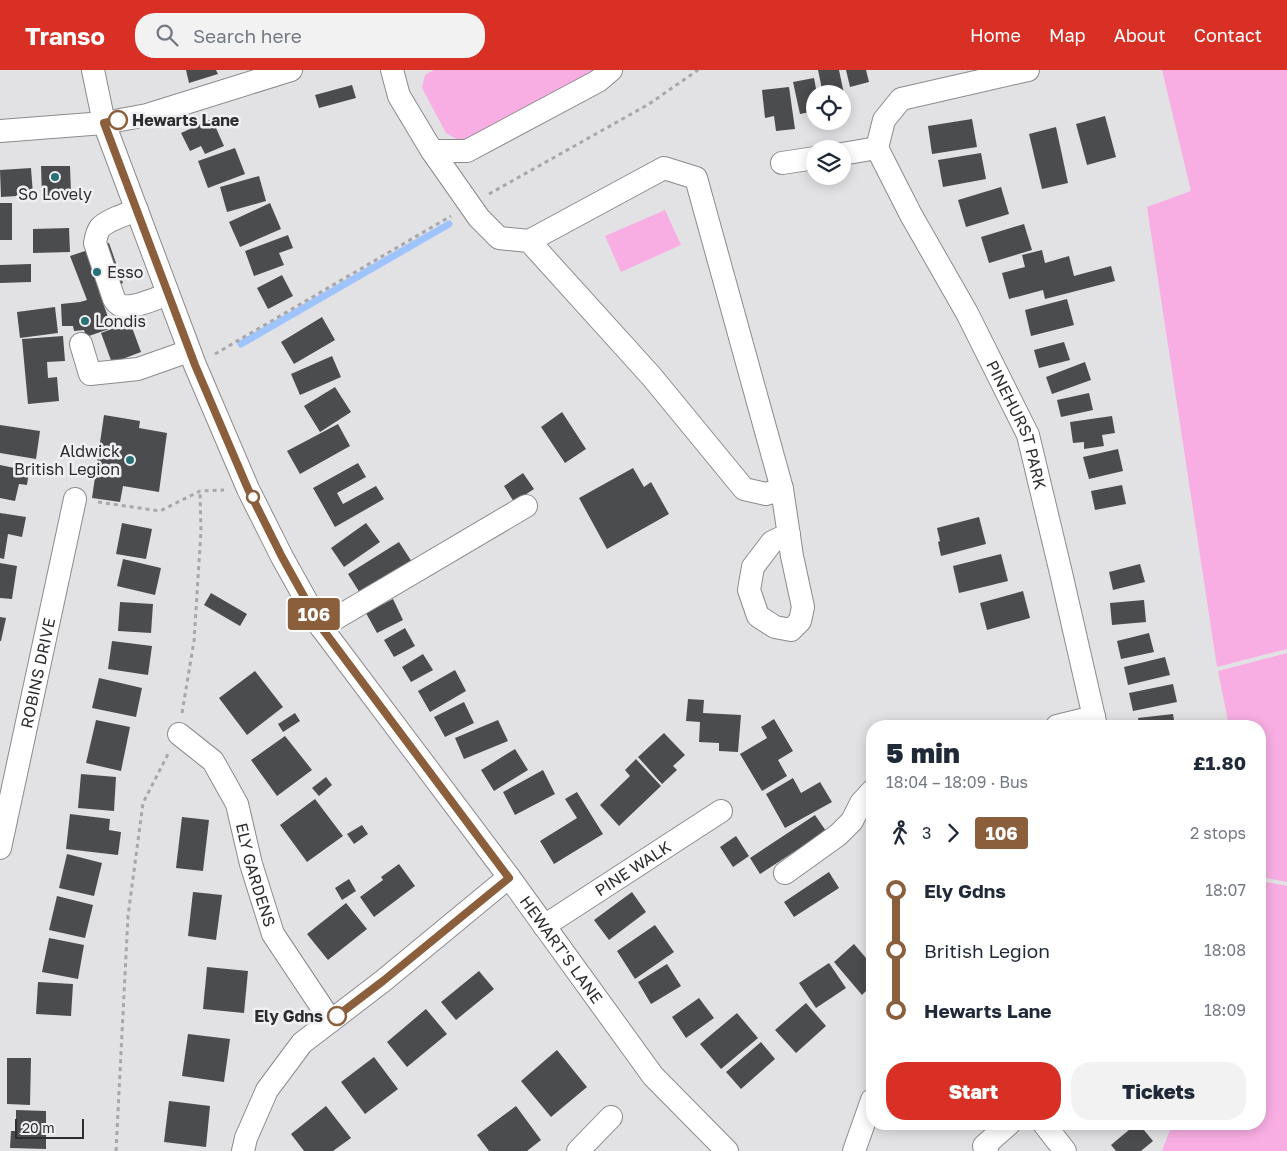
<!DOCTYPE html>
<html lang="en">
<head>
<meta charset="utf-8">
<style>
	:root { --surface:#fff; --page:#f2f2f3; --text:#1f2937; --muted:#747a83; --accent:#d93025 }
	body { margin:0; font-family:"Golos Text",sans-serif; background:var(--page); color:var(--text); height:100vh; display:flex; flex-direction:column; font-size:19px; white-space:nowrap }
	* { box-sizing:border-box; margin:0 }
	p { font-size:16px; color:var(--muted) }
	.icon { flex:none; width:28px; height:28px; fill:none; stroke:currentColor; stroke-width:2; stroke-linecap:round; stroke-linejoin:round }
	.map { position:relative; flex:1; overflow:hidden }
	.drawer { position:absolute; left:866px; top:650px; width:400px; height:410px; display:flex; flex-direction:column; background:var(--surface); border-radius:20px; box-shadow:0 2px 12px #0003 }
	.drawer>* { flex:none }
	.badge { padding:0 10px; border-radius:4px; font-size:18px; line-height:32px }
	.fabs { position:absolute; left:806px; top:15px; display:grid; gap:10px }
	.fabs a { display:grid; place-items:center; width:45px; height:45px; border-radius:50%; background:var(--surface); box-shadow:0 2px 12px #0003; font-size:25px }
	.scale { position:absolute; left:15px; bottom:12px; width:69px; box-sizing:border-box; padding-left:5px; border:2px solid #2d2d2e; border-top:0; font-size:14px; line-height:18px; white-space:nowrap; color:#2d2d2e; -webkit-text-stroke:4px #f0eff2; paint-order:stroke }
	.map>.badge { position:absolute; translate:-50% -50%; box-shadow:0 0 0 2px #fff }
	.legs { display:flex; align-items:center; gap:8px; height:55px; padding:0 20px; font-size:16px }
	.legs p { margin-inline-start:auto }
	.overview { display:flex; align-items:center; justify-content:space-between; height:85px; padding:0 20px }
	h1 { font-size:28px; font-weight:800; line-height:38px }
	.button { display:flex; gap:10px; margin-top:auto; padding:10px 20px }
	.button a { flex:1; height:58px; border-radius:20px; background:var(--accent); color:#fff; font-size:20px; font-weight:800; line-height:58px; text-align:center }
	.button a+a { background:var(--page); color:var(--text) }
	ul { padding:0 20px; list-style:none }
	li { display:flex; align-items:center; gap:18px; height:60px; font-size:19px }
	li i { display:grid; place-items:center; width:8px; height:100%; margin:0 6px; background:currentColor }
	li i::after { content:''; width:12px; height:12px; margin:-6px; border:4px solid; border-radius:50%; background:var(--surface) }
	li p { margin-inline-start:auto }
	li:first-child i { background:linear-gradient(#0000 50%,currentColor 0) }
	li:last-child i { background:linear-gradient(currentColor 50%,#0000 0) }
	header { display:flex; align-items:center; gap:30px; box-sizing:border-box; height:70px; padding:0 25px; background:var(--accent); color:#fff }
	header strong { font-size:24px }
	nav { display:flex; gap:28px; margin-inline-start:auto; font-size:18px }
	.search { width:350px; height:45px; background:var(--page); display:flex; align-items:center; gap:12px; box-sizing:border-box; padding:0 18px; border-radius:20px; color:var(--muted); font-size:19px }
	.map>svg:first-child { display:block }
	.green { fill:#f8aee3 }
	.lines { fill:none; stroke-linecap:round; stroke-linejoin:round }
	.stream { stroke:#9ec3fd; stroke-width:7 }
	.building { fill:#4b4c4e }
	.minor-casing { stroke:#8b8b8e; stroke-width:24 }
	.path { stroke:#a7a7aa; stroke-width:3; stroke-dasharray:4 4; stroke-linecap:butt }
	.minor { stroke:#fff; stroke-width:22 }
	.line-1-casing { stroke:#fff; stroke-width:11 }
	.line-1 { stroke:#8b5e3c; stroke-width:8 }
	.stop-1-dot { fill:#fff; stroke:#8b5e3c; stroke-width:2.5 }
	.poi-dot { fill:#287277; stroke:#f0eff2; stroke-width:2 }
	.labels { text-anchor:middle; stroke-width:5; stroke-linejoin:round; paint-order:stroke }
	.stop-label { font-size:16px; font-weight:bold; fill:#2d2d2e; stroke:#f0eff2; text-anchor:start }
	.poi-label { font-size:16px; fill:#2d2d2e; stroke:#f0eff2; text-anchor:start }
	.street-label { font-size:16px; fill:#2d2d2e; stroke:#f0eff2 }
</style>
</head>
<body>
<header>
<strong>Transo</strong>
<div class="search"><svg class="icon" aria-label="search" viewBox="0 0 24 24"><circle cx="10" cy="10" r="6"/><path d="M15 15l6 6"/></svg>Search here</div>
<nav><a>Home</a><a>Map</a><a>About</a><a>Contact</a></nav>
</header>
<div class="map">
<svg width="1287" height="1081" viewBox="0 0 1287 1081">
	<rect width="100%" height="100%" fill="#e2e2e5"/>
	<g class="green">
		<polygon points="434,0 598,0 472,70 458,70 446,63 422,18 425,5"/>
		<polygon points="1162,0 1287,0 1287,579 1217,597 1147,137 1191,121"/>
		<polygon points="665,140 681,175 621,202 605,166"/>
		<polygon points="1287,583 1287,812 1260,807 1260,656 1229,656 1218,601"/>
		<polygon points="1260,811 1287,816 1287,1081 1162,1081 1172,1054 1260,1054"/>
	</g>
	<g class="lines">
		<polyline class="stream" points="241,274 449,154"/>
	</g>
	<g class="building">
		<polygon points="186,0 216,0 218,4 189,13"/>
		<polygon points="818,0 839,0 844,24 823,24"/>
		<polygon points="846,0 866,0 869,12 850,17"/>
		<polygon points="814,8 817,24 815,24 815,41 800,44 793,12"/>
		<polygon points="352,15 356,28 319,38 315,25"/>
		<polygon points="789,17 795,59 776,61 774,46 765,48 762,20"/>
		<polygon points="1105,46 1116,87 1087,95 1076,54"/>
		<polygon points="212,49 224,76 205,84 201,76 190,81 181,63"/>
		<polygon points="972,49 977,77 932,84 928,56"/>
		<polygon points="1056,57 1068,113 1042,119 1029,64"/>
		<polygon points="235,78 245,104 208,118 198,91"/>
		<polygon points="981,83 986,109 943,117 938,90"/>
		<polygon points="41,96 70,96 71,124 42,126"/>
		<polygon points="31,98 33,125 1,127 0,100"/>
		<polygon points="259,106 266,131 227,142 220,117"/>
		<polygon points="1001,117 1009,144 966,157 958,130"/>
		<rect x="0" y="133" width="12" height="37"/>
		<polygon points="270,133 281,159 240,177 229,152"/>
		<polygon points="1024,154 1032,180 989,193 981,167"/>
		<polygon points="69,158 70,182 33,183 33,159"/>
		<polygon points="288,165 293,178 279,183 284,195 254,206 245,181"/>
		<polygon points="109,173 123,213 99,222 112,258 86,267 84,260 74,261 73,256 62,256 61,234 80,232 87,230 70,186"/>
		<polygon points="1042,180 1045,193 1069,186 1074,206 1111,196 1115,211 1045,229 1043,220 1009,229 1002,203 1025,197 1022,185"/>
		<polygon points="31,194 31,212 0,213 0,195"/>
		<polygon points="282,205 293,226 268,239 257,218"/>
		<polygon points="1067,229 1074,255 1031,266 1025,240"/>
		<polygon points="55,237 58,263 20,268 17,242"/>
		<polygon points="322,247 335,270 294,294 281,272"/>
		<polygon points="130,252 141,282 112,293 101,263"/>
		<polygon points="63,266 65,291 47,292 48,308 57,307 59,331 28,334 22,269"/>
		<polygon points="1064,272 1070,290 1039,298 1034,280"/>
		<polygon points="332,286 341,307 300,325 291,304"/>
		<polygon points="1085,292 1091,310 1052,324 1046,307"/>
		<polygon points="335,317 351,342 320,362 304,336"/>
		<polygon points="1089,323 1093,340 1061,347 1057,330"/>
		<polygon points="562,342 586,379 565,393 541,357"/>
		<polygon points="104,345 140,351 139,358 167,363 159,422 123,416 120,432 92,428"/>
		<polygon points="1112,346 1115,363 1102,365 1104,376 1084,379 1084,372 1073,373 1070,352"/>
		<polygon points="338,354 350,376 300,404 287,381"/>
		<polygon points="0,355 40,361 36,389 0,383"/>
		<polygon points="1118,379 1123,401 1089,409 1083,387"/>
		<polygon points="358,393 366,407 337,423 343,434 376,416 384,429 335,457 313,418"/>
		<polygon points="0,395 29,401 27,415 19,414 15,431 0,428"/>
		<polygon points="633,398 644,417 651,412 669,444 607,479 579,428"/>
		<polygon points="523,403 534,419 514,432 504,416"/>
		<polygon points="1122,415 1126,434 1095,440 1091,421"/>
		<polygon points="0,443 26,447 22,467 8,464 4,489 0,488"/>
		<polygon points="979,447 986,474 941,486 938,472 940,471 937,458"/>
		<polygon points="122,453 152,459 146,489 116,484"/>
		<polygon points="366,453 380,472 344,497 331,478"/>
		<polygon points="399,472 412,492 360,523 348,504"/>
		<polygon points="1001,484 1008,511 959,523 953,496"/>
		<polygon points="123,489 161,498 155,525 117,516"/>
		<polygon points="0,493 17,496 12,529 0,528"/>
		<polygon points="1140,494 1145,512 1113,520 1109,502"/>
		<polygon points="1023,521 1030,548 987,560 980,533"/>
		<polygon points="211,523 247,544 240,556 204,535"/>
		<polygon points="393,529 403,550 377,563 366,543"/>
		<polygon points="1144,530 1146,552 1112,555 1110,533"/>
		<polygon points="120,532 153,534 151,563 118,561"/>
		<polygon points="0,547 6,548 1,571 0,571"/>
		<polygon points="405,558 415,576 394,587 384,570"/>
		<polygon points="1149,563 1154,582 1121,589 1117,571"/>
		<polygon points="112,571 152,576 148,605 108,599"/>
		<polygon points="423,584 433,600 411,612 402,597"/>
		<polygon points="1165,587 1170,605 1128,615 1124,597"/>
		<polygon points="455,600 466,621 430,642 418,621"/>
		<polygon points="255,601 283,637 247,665 219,628"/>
		<polygon points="99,608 142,618 136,647 92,638"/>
		<polygon points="1173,614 1177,632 1133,641 1129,623"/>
		<polygon points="688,629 704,630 703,643 741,645 738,682 719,681 719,673 699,672 700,652 686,651"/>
		<polygon points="464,632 474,653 445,667 434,647"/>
		<polygon points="295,643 300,651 283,662 278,654"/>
		<polygon points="1173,644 1175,656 1139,656 1138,648"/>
		<polygon points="774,649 793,681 778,690 787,706 762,721 740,684 767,668 761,657"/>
		<polygon points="96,650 130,657 121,701 86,693"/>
		<polygon points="498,650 508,671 464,689 455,668"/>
		<polygon points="664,663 685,685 673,696 677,700 662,714 638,687"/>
		<polygon points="285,666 312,700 277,726 251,690"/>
		<polygon points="515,679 528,700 494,721 481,700"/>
		<polygon points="636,689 661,716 619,756 600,735 630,706 625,700"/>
		<polygon points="543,700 555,724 515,745 503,722"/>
		<polygon points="81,704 116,707 114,741 78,738"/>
		<polygon points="326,707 332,715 319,726 312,718"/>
		<polygon points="793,708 801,723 820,712 832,732 785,758 766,724"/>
		<polygon points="577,722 603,764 554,794 540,771 577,748 565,729"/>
		<polygon points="315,729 343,766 307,792 280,755"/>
		<polygon points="70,744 110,749 109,760 121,762 118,785 66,779"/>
		<polygon points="815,745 826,761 760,804 750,788"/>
		<polygon points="182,747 209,750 203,801 176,798"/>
		<polygon points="362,755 368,764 354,774 347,764"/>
		<polygon points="736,766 749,786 733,797 720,777"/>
		<polygon points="67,784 102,793 94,826 59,818"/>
		<polygon points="399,794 415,816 374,847 360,827 383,810 381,807"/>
		<polygon points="829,802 839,818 794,847 784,832"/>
		<polygon points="349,809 356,821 342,830 335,818"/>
		<polygon points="193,822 222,825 216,870 188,866"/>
		<polygon points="632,822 646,842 609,870 594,850"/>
		<polygon points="57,826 93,835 85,868 49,860"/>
		<polygon points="346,833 367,859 328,890 307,864"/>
		<polygon points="655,855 674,882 635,909 617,881"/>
		<polygon points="49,868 84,875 78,909 42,902"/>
		<polygon points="854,874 872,895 872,915 862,925 834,892"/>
		<polygon points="829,893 846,918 816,938 799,913"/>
		<polygon points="667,894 681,916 651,934 638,912"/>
		<polygon points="207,897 248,901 244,943 203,939"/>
		<polygon points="479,901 494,919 456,950 441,932"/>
		<polygon points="38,912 73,914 71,946 36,944"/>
		<polygon points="699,928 714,948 686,968 672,947"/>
		<polygon points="806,933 826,956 796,983 775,960"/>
		<polygon points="426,939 447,964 407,997 387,972"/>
		<polygon points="737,943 758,968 721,999 700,974"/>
		<polygon points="188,964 230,969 224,1012 182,1006"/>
		<polygon points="761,972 775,989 741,1019 726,1002"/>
		<polygon points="557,980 587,1017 551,1047 521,1011"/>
		<polygon points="374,987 398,1019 365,1044 341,1012"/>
		<polygon points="7,988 31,988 30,1035 7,1034"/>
		<polygon points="169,1031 210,1036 206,1077 164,1072"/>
		<polygon points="326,1036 351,1068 333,1081 304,1081 291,1064"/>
		<polygon points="516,1036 541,1070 527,1081 489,1081 477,1065"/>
		<polygon points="16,1040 46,1041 46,1079 10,1078 11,1061 16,1061"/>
		<polygon points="1136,1054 1139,1054 1153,1071 1141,1081 1116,1081 1111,1075"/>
	</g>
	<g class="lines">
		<defs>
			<g id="minor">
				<path id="s1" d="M93 0 104 53 195 295 248 419 282 487 321 557 509 807 653 1006 727 1081"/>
				<polyline points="392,0 399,26 432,81 467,81 598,11 611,0"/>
				<polyline points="0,61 104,53 147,45 291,0"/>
				<path id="s2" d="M877 78 911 145 967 243 1028 365 1061 503 1096 656"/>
				<polyline points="877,78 884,50 901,29 1028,0"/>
				<polyline points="432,81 479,148 499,168 529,171 664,98 696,108 782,419 766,424 744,419 652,307 529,171"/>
				<polyline points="842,84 877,78"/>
				<polyline points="782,93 815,88"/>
				<path d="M137 140C127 144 107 150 100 158 97 162 96 167 95 173L114 229C116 232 117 234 120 235 131 240 157 228 168 224"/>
				<polyline points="81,274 90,304 138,299 189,281"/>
				<polyline points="782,419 792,486 803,537 800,551 791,560 775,557 758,546 749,520 753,497 772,472 789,464"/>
				<polyline points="321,557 526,436"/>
				<polyline points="1057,656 1094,647"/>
				<path id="s3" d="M179 664 213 691 237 734 251 794 273 864 331 951"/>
				<path id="s4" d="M0 778 75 429"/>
				<polyline points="785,803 838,765 852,751 861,733 872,721"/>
				<path id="s5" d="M544 856 721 741"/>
				<polyline points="1044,1054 1065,1081"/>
				<polyline points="243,1081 246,1068 267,1020 302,973 383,911 509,807"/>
				<polyline points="578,1081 611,1047"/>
				<polyline points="854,1081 872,1030"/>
				<polyline points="987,1081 984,1076 1009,1054"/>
			</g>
		</defs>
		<use href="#minor" class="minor-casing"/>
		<g class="path">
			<polyline points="489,124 649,34 698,0"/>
			<polyline points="215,284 451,146"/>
			<polyline points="98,432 160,441 200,421 224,420"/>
			<polyline points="182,643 194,571 201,461 200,421"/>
			<polyline points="116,1081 128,846 143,733 168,684"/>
		</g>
		<use href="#minor" class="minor"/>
	</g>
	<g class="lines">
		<defs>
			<polyline id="line-1" points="118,50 104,53 195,295 248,419 282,487 321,557 509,808 383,911 337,946"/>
		</defs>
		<use href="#line-1" class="line-1-casing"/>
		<use href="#line-1" class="line-1"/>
	</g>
	<g class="stop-1-dot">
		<circle cx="118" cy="50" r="9"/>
		<circle cx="253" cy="427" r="6"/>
		<circle cx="337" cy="946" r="9"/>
	</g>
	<g class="poi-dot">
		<circle cx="55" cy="107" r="5"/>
		<circle cx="97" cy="202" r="5"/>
		<circle cx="85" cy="251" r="5"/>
		<circle cx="130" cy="390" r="5"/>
	</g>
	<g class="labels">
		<g class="stop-label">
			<text x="132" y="56">Hewarts Lane</text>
			<text x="323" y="952" text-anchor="end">Ely Gdns</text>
		</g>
		<g class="poi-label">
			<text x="55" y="130" text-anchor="middle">So Lovely</text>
			<text x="107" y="208">Esso</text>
			<text x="95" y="257">Londis</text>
			<text x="120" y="387" text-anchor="end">Aldwick<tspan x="120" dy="18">British Legion</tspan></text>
		</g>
		<g class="street-label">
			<text dy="6" stroke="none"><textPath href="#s2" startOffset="311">PINEHURST PARK</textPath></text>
			<text dy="6" stroke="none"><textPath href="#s4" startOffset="179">ROBINS DRIVE</textPath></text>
			<text dy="6" stroke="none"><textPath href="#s5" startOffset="106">PINE WALK</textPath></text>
			<text dy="6" stroke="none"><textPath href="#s3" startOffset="166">ELY GARDENS</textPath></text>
			<text dy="6" stroke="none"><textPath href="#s1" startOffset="1006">HEWART'S LANE</textPath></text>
		</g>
	</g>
</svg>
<div class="fabs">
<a><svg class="icon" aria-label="locate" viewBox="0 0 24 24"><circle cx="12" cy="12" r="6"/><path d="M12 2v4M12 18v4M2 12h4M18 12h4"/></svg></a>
<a><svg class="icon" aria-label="layers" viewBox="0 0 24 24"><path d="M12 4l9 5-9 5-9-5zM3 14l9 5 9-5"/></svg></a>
</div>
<div class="scale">20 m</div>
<b class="badge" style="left:314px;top:544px;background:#8b5e3c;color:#fff">106</b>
<section class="drawer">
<div class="overview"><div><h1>5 min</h1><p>18:04 – 18:09 · Bus</p></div><b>£1.80</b></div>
<div class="legs"><svg class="icon" aria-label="walk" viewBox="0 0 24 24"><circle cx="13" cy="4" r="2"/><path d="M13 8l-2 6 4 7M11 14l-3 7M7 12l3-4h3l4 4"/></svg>3<svg class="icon" aria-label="forward" viewBox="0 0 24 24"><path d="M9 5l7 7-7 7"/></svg><b class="badge" style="background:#8b5e3c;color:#fff">106</b><p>2 stops</p></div>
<ul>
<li><i style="color:#8b5e3c"></i><b>Ely Gdns</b><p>18:07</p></li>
<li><i style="color:#8b5e3c"></i><span>British Legion</span><p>18:08</p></li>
<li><i style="color:#8b5e3c"></i><b>Hewarts Lane</b><p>18:09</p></li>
</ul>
<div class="button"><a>Start</a><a>Tickets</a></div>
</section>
</div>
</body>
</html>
